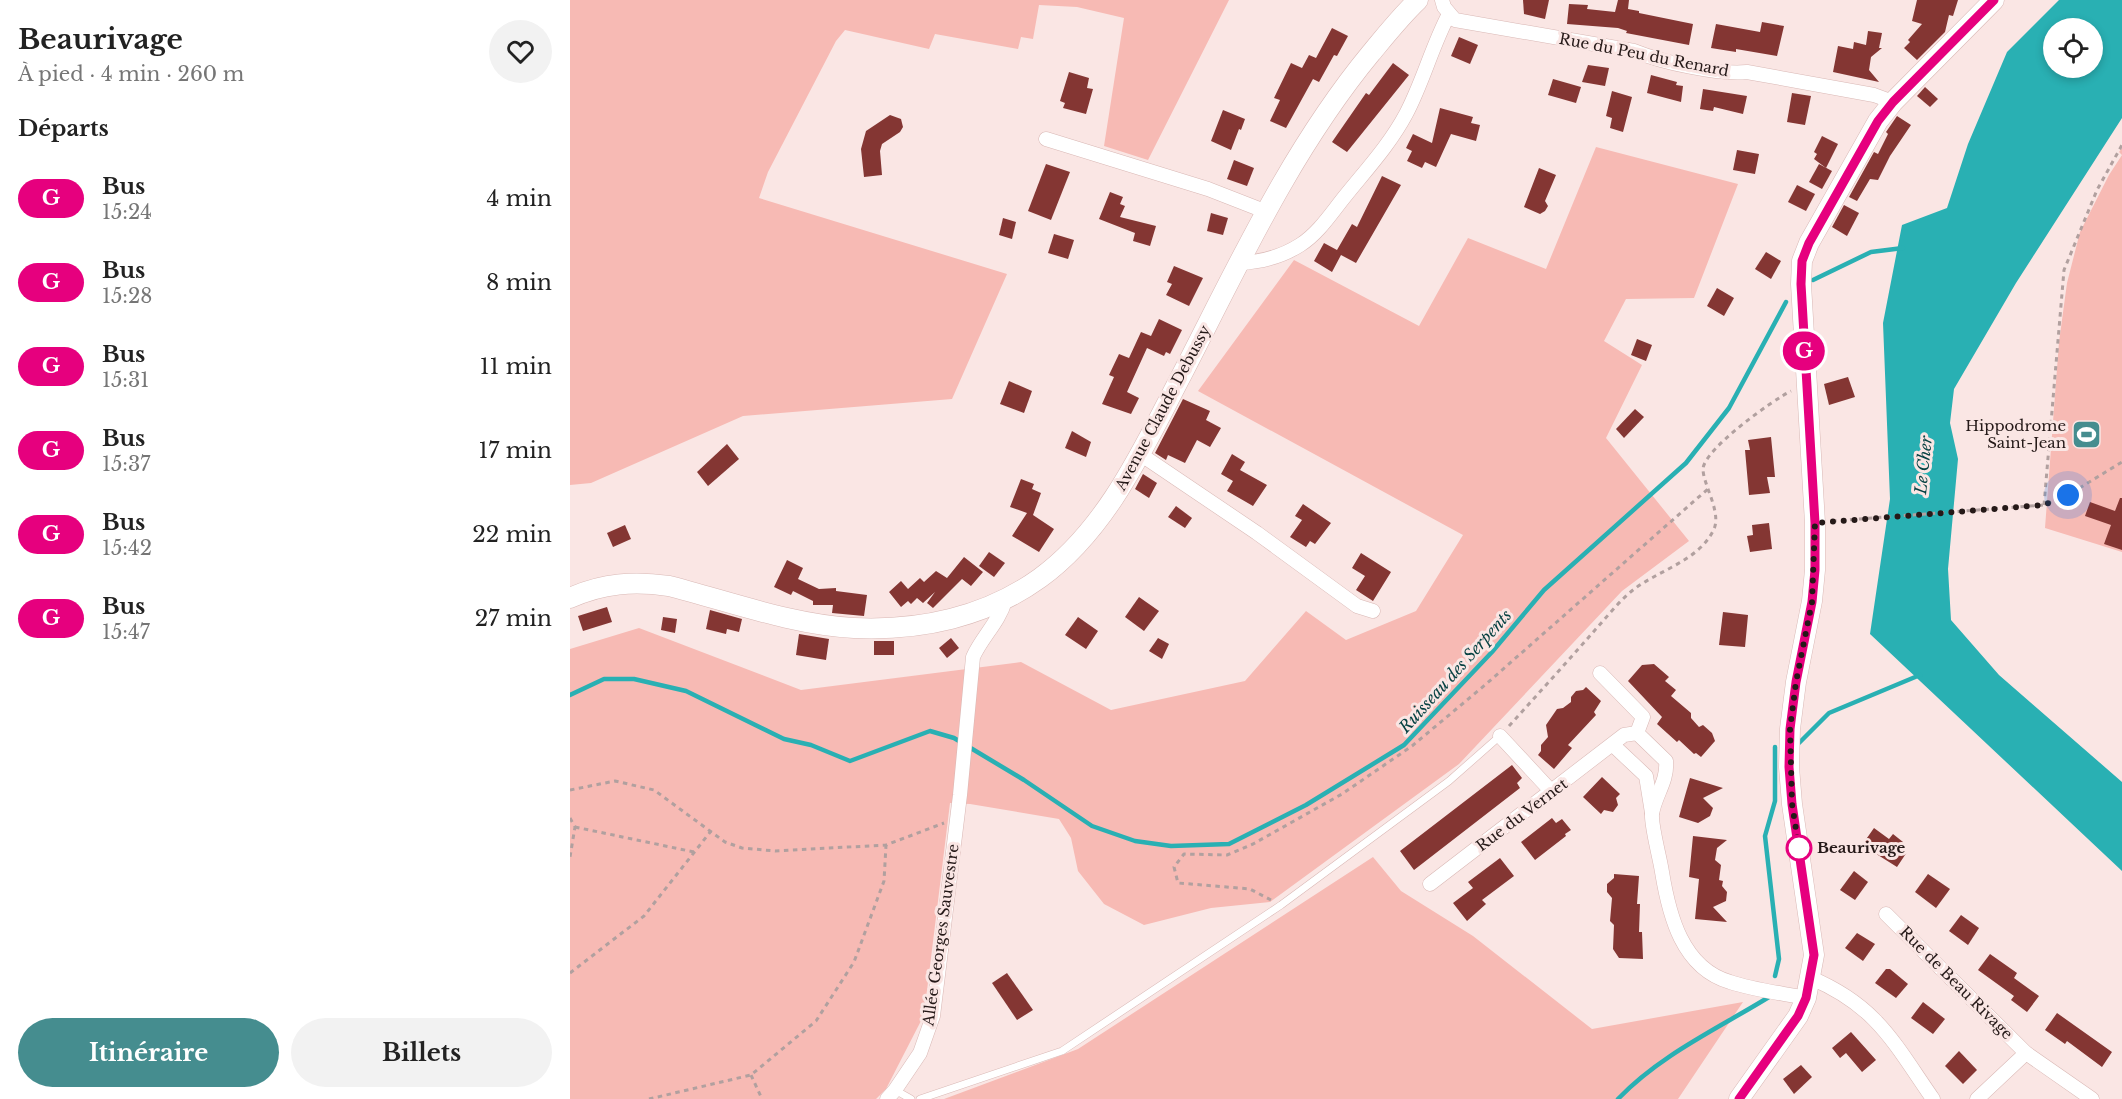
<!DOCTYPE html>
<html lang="fr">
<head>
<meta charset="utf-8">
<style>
	:root { --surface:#fff; --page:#f2f2f2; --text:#222; --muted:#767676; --accent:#458d8f }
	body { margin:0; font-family:"Libre Baskerville",serif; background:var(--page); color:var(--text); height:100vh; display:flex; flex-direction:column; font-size:22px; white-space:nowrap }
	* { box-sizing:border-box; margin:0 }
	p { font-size:20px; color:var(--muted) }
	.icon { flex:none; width:33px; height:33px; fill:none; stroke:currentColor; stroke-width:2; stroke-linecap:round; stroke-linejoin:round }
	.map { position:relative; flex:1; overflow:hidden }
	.panel { display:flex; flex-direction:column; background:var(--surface); width:570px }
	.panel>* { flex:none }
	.badge { padding:0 12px; border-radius:20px; font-size:21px; line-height:39px }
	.controls { position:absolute; left:1473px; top:18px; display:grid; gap:12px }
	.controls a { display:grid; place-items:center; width:60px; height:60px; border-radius:50%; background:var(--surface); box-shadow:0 3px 9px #0003; font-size:30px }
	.you { position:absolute; width:30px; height:30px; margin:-15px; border:4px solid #fff; border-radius:50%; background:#1a73e8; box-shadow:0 0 0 9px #1a73e833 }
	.map>.badge { position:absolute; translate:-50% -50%; box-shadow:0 0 0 3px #fff }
	h2 { padding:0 18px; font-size:22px; line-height:54px }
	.round { display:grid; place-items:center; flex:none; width:63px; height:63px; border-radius:32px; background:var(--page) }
	.headline { display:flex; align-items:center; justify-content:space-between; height:102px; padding:0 18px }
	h1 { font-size:28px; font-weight:800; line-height:45px }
	.action { display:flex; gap:12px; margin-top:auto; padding:12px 18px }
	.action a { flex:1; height:69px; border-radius:36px; background:var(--accent); color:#fff; font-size:24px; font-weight:800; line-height:69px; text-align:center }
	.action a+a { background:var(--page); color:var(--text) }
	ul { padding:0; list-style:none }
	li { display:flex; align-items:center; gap:18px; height:84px; padding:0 18px }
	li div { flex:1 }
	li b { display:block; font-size:22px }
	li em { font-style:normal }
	li .badge { min-width:66px; font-weight:700; text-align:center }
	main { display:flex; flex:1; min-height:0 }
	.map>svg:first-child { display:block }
	.green { fill:#f7bab4 }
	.water { fill:#29b0b3; fill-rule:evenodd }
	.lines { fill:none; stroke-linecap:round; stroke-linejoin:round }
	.stream { stroke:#29b0b3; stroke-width:4.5 }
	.building { fill:#843633 }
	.lane-casing { stroke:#d9b8b5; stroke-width:8 }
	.street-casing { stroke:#d9b8b5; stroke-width:15 }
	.secondary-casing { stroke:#d9b8b5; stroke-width:21 }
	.path { stroke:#b1a09f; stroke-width:3; stroke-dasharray:4.5 4.5; stroke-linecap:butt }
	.lane { stroke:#fff; stroke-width:7 }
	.street { stroke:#fff; stroke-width:14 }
	.secondary { stroke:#fff; stroke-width:20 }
	.line-casing { stroke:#fff; stroke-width:14 }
	.line { stroke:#e6007e; stroke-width:9 }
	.walk { stroke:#251918; stroke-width:6; stroke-dasharray:0 10.8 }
	.stop-dot { fill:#fff; stroke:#e6007e; stroke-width:3 }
	.labels { text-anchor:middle; stroke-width:6; stroke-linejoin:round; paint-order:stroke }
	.street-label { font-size:15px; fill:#251918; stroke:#fae6e4 }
	.poi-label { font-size:15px; fill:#251918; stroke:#fae6e4; text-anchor:end }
	.stop-label { font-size:15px; font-weight:bold; fill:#251918; stroke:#fae6e4; text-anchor:start }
	.water-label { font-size:16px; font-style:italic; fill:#074243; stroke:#fae6e4 }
</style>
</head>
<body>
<main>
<section class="panel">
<div class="headline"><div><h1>Beaurivage</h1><p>À pied · 4 min · 260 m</p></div><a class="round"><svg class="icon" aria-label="heart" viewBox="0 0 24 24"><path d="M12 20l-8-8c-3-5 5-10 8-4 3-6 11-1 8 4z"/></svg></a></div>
<h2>Départs</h2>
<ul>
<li><span class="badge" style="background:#e6007e;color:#fff">G</span><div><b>Bus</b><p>15:24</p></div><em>4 min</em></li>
<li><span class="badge" style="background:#e6007e;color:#fff">G</span><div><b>Bus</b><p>15:28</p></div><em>8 min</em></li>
<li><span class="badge" style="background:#e6007e;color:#fff">G</span><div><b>Bus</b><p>15:31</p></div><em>11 min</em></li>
<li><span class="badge" style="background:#e6007e;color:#fff">G</span><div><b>Bus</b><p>15:37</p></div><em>17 min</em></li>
<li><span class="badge" style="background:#e6007e;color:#fff">G</span><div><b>Bus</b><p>15:42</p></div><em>22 min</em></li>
<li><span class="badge" style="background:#e6007e;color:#fff">G</span><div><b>Bus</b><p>15:47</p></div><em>27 min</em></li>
</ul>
<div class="action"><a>Itinéraire</a><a>Billets</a></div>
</section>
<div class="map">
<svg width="1552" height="1099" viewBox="0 0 1552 1099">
	<rect width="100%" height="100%" fill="#fae6e4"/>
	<g class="green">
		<polygon points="0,0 659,0 578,160 534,146 554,18 507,7 469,5 463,39 451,37 448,49 365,34 359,49 275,30 266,41 198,172 189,198 437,274 382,399 173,416 21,483 0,485"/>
		<polygon points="1026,147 1168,184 1124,298 1056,299 1034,341 1072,365 1036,438 1119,541 1052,591 889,764 700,902 641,908 574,925 534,904 508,871 501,838 489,819 400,804 380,803 354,1015 316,1089 306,1099 0,1099 0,649 69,628 231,690 451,662 541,710 675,681 736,611 776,640 846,611 893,535 628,391 724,260 849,326 898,238 976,269"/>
		<polygon points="1552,148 1552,552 1475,528 1489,342 1497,283 1510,232 1539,175 1552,155 1549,152"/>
		<polygon points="803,857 831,891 903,936 1022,1029 1173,1002 1108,1099 374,1099 508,1049"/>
	</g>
	<path class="water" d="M1489 0H1552V118L1446 283 1384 389 1380 423 1388 459 1378 569 1381 620 1429 675 1552 782V871L1300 634 1320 499 1313 323 1332 225 1377 208 1398 144 1437 52ZM1522 28V68H1484V28Z"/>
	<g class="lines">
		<g class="stream">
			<polyline points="1243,280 1301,252 1333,248"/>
			<polyline points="0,695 34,679 64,679 116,691 214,739 241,745 280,761 360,731 384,738 454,780 522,826 565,841 601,846 659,844 736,805 834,745 922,652 974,590 1116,463 1159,408 1216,302"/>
			<polyline points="1229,743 1259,713 1350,675"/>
			<polyline points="1205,976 1209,959 1195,836 1205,801 1205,747"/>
			<path d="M1048 1099C1090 1055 1147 1029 1199 997"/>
		</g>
	</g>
	<g class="building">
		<polygon points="953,0 979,0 975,19 954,14"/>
		<polygon points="1048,0 1059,0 1058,9 1069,11 1069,13 1123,24 1119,45 1056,33 1057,31 1048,28 997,24 999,4 1018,5 1017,9 1045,12"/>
		<polygon points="1347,0 1388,0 1383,16 1379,15 1375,32 1347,60 1334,48 1340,42 1338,40 1352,24 1342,21"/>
		<polygon points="1192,22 1214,26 1207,56 1166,49 1166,52 1141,48 1146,24 1190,32"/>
		<polygon points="762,28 778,36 767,56 764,55 749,82 743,79 716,128 700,121 710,100 704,98 721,63 732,68 739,55 746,58"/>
		<polygon points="1298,31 1312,33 1309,48 1312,48 1301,57 1299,70 1309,82 1263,72 1268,46 1283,49 1284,42 1296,45"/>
		<polygon points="889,37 908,45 900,64 881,56"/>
		<polygon points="823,63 839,75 777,152 762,142 796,93 799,95"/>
		<polygon points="1018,65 1039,68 1035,86 1012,82"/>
		<polygon points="499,72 519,78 517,88 523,89 516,114 493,108 495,103 490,101"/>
		<polygon points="1081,75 1107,82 1106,85 1113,86 1111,102 1077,93"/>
		<polygon points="983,79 1011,87 1006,103 978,95"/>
		<polygon points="1355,87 1368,99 1360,107 1347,96"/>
		<polygon points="1133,89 1177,96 1173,114 1144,107 1143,111 1130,109"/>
		<polygon points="1042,91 1062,97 1053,132 1040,128 1042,118 1036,116"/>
		<polygon points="1222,93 1241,96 1235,125 1217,122"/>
		<polygon points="870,108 903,117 901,123 910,125 906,141 881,134 866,167 855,162 852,168 837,161 842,151 836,148 843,134 862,143"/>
		<polygon points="653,110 675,119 671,130 669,129 661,150 641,141"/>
		<polygon points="320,115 331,119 333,127 330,132 312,144 310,151 312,175 294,177 291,149 296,131"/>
		<polygon points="1327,116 1341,125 1320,156 1308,180 1300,179 1287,201 1279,197 1304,152 1308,154 1318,134 1316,132"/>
		<polygon points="1252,136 1268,144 1256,168 1244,159 1247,154 1244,152"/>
		<polygon points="1167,150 1189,154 1185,174 1163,170"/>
		<polygon points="664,160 684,168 677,186 657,179"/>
		<polygon points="476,164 500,172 481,220 458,211"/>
		<polygon points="1249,164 1262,171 1252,189 1239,182"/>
		<polygon points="969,168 986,175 975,201 978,206 975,211 970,214 954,207"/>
		<polygon points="812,176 831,185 786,263 771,255 762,272 744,261 754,243 767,250 782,224 787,227"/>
		<polygon points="1227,185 1245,194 1236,211 1218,202"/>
		<polygon points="540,192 553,197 550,204 555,206 550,217 586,226 580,246 563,241 565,233 529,219"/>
		<polygon points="1274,205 1289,213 1277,236 1262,227"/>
		<polygon points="641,213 658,218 653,235 637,231"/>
		<polygon points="433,218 446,222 442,239 429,235"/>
		<polygon points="484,234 504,240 498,259 478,253"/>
		<polygon points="1196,252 1211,261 1201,279 1185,269"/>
		<polygon points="604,266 633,278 619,306 596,295 602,284 597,282"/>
		<polygon points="1147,288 1164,298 1154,316 1137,306"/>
		<polygon points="589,319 612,330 600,354 596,352 594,356 577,348 557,392 569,398 561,414 532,404 544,377 539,375 549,354 559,358 571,332 581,336"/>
		<polygon points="1067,339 1082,345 1076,361 1061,355"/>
		<polygon points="1278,377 1285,397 1259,405 1254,384"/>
		<polygon points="439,381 462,391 454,413 430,404"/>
		<polygon points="613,399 640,411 636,420 651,428 640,447 627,440 615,463 598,455 596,460 585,453"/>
		<polygon points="1065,409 1074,417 1054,438 1046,429"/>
		<polygon points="502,431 521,442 516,457 495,448"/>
		<polygon points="1201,437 1205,477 1197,477 1200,493 1179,495 1175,450 1180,450 1178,440"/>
		<polygon points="157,444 169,459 138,486 127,472"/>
		<polygon points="662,454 675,462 670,470 697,485 683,506 657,491 663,481 651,474"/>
		<polygon points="573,474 587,483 579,498 565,489"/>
		<polygon points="451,479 464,484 462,489 471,493 463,515 484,529 469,552 442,536 457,513 440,507"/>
		<polygon points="1550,498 1552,498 1552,550 1534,544 1541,525 1515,516 1520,502 1545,511"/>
		<polygon points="733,504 761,523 745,544 740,541 736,547 720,537 732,520 725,516"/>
		<polygon points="606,506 622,518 615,528 598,517"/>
		<polygon points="1199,523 1202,549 1180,552 1177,536 1183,535 1182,525"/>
		<polygon points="55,525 61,539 43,547 37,533"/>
		<polygon points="419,552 435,563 424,577 409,566"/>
		<polygon points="791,553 821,572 803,601 786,590 795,576 782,568"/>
		<polygon points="394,557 413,572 401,586 392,579 363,608 357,603 365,592 353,603 347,598 341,604 338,601 331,607 319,592 331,581 338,589 350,578 354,582 366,571 377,578"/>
		<polygon points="217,560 233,568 228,579 249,589 266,588 266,591 297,595 294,616 262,613 263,605 243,605 243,601 223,591 221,595 204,587"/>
		<polygon points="569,597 589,611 574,631 555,617"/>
		<polygon points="37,607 42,622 13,631 8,616"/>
		<polygon points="140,610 172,619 169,632 157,629 156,634 136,629"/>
		<polygon points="1153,612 1178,615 1175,647 1149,645"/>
		<polygon points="93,617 107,619 105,633 91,630"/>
		<polygon points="508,617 528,631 516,649 495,635"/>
		<polygon points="229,634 259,639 256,660 226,655"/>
		<polygon points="381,638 389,648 377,658 369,648"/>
		<polygon points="588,638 599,644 592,659 579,651"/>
		<rect x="304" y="641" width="20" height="14"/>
		<polygon points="1084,664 1099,677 1095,681 1106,690 1101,696 1121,713 1121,718 1129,727 1133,725 1142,733 1145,741 1131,757 1126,753 1124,754 1109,740 1107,742 1087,724 1092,717 1058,681 1072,665"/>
		<polygon points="1016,687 1031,701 1024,712 1026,715 998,745 1002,748 984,769 968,755 971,751 971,745 978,737 976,725 987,709 993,708 1001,702 1001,697 1006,691 1013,690"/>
		<polygon points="942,765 952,778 947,783 950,788 844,870 830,851"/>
		<polygon points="1032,777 1050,794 1046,798 1048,805 1043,812 1034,810 1031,814 1013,797"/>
		<polygon points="1120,778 1153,788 1133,798 1143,808 1140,816 1128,823 1109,817"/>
		<polygon points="982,818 986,823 992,819 1001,830 995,834 996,836 965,860 951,842"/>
		<polygon points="1304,828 1319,839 1323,834 1333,842 1329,847 1337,852 1327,867 1292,845"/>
		<polygon points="1123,836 1157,840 1147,848 1145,860 1151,865 1149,880 1153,881 1152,886 1157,892 1156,901 1143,907 1157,922 1125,919 1129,879 1119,877"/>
		<polygon points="930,858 944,876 912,900 916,904 897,921 883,903 903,888 898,882"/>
		<polygon points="1284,871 1298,882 1285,900 1270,890"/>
		<polygon points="1044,874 1069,876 1067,904 1070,904 1069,932 1072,932 1073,959 1049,958 1043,949 1044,925 1040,921 1042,898 1037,892 1037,884 1044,878"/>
		<polygon points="1358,874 1380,889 1366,908 1345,892"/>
		<polygon points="1391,915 1409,928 1398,945 1379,931"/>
		<polygon points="1287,933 1305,944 1293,961 1275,948"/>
		<polygon points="1420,954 1447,973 1444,978 1469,996 1457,1012 1441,1000 1444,996 1408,970"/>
		<polygon points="1316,969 1320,969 1338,984 1326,998 1305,983"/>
		<polygon points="437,973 463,1010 447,1020 422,983"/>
		<polygon points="1353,1002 1375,1019 1363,1034 1341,1018"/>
		<polygon points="1487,1013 1542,1052 1532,1067 1497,1041 1495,1044 1475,1030"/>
		<polygon points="1281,1032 1306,1060 1292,1072 1276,1053 1270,1058 1262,1048"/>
		<polygon points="1389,1051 1407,1070 1393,1084 1375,1066"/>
		<polygon points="1231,1065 1242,1077 1224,1094 1213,1079"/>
	</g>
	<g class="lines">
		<defs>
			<g id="lane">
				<polyline points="325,1090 341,1099"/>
				<polyline points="350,1099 492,1051 711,905 879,781 930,736"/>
			</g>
			<g id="street">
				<path d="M872 0 874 7 885 20 1064 51C1091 62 1148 75 1177 72L1304 95 1323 102"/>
				<polyline points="476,139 638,189 697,212"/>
				<path d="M670 263C692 262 711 257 730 245 749 233 762 212 776 195 797 169 820 144 836 114 853 82 862 46 879 14"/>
				<polyline points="570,454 687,533 787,606 803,611"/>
				<path d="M1030 673 1073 717 1067 733 1096 761C1098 781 1085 795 1082 814 1081 826 1090 858 1092 872 1099 915 1112 968 1160 982 1184 990 1211 993 1236 998"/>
				<polyline points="930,736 982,792"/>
				<polyline points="1043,745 1076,776 1082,813"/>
				<polyline points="860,884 1054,735 1067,733"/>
				<polyline points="1316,914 1456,1053 1522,1099"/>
				<path d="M1241 978C1307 1006 1324 1043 1363 1099"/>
				<path d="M317 1099 325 1090 350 1053 363 1016 390 795 403 657C412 637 429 622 435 601"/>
				<polyline points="1407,1099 1456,1053"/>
			</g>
			<g id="secondary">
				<path d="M0 598C33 583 64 581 99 586 158 601 223 625 284 628 350 631 416 617 470 578 536 530 572 451 609 380 667 268 720 151 801 53 816 35 831 16 848 0"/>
				<polyline points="1169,1099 1228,1016 1236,998 1244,955 1222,804 1219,767 1220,729 1226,682 1242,601 1245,570 1245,523 1231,284 1232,261 1239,243 1308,121 1323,102 1424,0"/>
			</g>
		</defs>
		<use href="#lane" class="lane-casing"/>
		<use href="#street" class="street-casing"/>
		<use href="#secondary" class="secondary-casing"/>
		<g class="path">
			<polyline points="1474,505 1494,270 1527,190 1552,145"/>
			<polyline points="1262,521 1474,505 1498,495 1552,462"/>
			<path d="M939 726C968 694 997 662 1025 630 1037 617 1049 601 1063 590 1087 571 1128 561 1143 531 1153 514 1133 485 1133 469 1134 449 1203 400 1221 391"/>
			<polyline points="0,790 45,781 84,790 155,842 172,848 205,851 316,845 374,823"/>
			<polyline points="0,818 5,827 0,857"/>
			<polyline points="5,827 124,852"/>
			<polyline points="701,900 680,889 608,883 604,867 614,854 657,855 683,844 772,794 842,746 915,685 1139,488"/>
			<polyline points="0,973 74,916 141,831"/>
			<polyline points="181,1075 192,1099"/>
			<polyline points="79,1099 181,1075 246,1021 284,962 314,881 316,845"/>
		</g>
		<use href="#lane" class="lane"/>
		<use href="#street" class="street"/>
		<use href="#secondary" class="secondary"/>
	</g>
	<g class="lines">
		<defs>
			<polyline id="line" points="1169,1099 1228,1016 1236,998 1244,955 1222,804 1219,767 1220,729 1226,682 1242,602 1245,570 1245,523 1231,284 1232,261 1239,243 1308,121 1323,102 1424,0"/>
		</defs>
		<use href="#line" class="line-casing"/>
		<use href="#line" class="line"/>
		<polyline class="walk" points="1229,848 1222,804 1220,729 1226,682 1242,602 1245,523 1474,505 1498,495"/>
	</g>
	<defs>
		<symbol id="stadium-square" viewBox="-11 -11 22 22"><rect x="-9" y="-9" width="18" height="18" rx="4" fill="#458d8f" stroke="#fae6e4"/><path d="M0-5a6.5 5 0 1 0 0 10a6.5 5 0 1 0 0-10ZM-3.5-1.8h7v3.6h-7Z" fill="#fff"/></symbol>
	</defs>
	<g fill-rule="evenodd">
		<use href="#stadium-square" x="1500" y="418" width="33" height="33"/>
	</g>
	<circle class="stop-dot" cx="1229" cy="848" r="12"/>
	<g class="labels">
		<g class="street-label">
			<text transform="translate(1074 55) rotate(11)" y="5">Rue du Peu du Renard</text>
			<text transform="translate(593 408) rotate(-62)" y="5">Avenue Claude Debussy</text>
			<text transform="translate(952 815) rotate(-37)" y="5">Rue du Vernet</text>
			<text transform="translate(371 935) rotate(-82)" y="5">Allée Georges Sauvestre</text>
			<text transform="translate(1386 983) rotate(45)" y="5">Rue de Beau Rivage</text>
		</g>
		<g class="poi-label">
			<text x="1496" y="431">Hippodrome<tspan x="1496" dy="17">Saint-Jean</tspan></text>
		</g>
		<g class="stop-label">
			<text x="1247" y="853">Beaurivage</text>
		</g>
		<g class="water-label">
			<text transform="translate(1353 465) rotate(-84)" y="6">Le Cher</text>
			<text transform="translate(885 671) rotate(-48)" y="6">Ruisseau des Serpents</text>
		</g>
	</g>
</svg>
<div class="controls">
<a><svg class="icon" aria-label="locate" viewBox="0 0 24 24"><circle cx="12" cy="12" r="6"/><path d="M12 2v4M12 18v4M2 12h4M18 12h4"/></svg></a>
</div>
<div class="you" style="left:1498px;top:495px"></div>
<b class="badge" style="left:1234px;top:351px;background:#e6007e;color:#fff">G</b>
</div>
</main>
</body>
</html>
